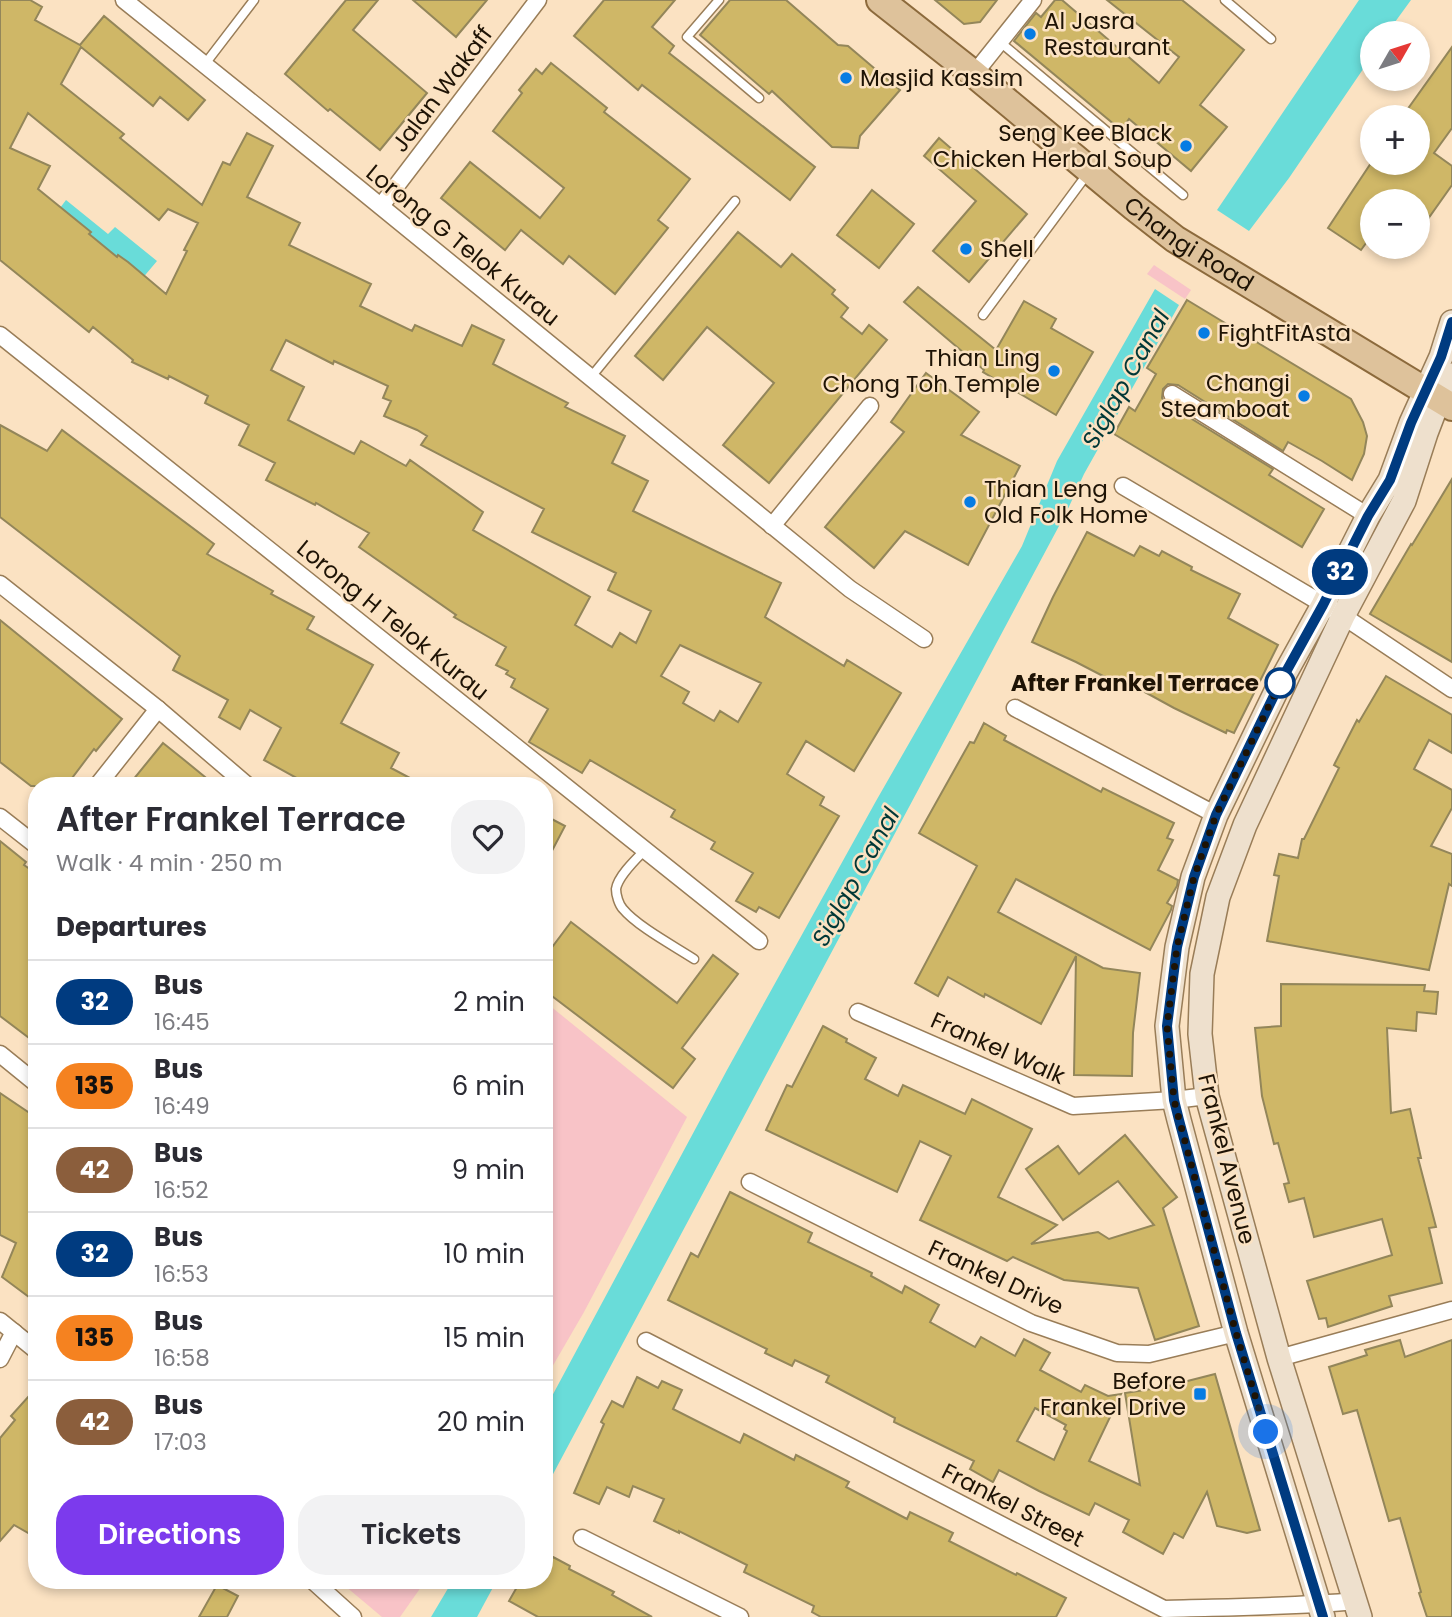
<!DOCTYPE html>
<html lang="en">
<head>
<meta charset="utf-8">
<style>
	:root { --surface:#fff; --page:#f2f2f3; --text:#2b2b33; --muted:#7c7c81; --line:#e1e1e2; --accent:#7c3aed }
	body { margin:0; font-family:Poppins,sans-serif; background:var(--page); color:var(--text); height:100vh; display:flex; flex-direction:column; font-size:26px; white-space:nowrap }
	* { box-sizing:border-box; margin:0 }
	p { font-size:23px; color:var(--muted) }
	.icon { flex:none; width:38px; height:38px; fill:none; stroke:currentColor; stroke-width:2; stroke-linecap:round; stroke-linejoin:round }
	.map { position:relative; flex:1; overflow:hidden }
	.sheet { position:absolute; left:28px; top:777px; width:525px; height:812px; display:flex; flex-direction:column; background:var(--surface); border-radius:28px; box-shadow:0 4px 10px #0003 }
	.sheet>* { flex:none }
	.badge { padding:0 14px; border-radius:23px; font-size:24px; line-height:46px }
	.needle { width:46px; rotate:51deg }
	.buttons { position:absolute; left:1360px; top:21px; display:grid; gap:14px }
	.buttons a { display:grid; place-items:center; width:70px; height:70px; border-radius:50%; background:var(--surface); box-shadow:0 4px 10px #0003; font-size:35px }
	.you { position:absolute; width:35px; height:35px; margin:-18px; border:5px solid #fff; border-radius:50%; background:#1a73e8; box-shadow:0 0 0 10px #1a73e833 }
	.map>.badge { position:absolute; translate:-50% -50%; box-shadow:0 0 0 4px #fff }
	h2 { padding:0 28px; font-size:26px; line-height:63px }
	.round { display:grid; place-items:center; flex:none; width:74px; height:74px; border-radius:28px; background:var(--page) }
	.head { display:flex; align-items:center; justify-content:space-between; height:119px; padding:0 28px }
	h1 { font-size:33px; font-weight:600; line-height:52px }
	.primary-button { display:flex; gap:14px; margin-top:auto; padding:14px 28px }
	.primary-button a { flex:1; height:80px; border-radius:28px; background:var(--accent); color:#fff; font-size:28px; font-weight:600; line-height:80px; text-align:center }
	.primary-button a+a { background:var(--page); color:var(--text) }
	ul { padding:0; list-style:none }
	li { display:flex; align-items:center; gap:21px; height:84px; padding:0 28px; border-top:2px solid var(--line) }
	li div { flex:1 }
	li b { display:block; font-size:26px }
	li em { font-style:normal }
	li .badge { min-width:77px; font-weight:700; text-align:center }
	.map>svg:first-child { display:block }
	.green { fill:#f8c3c7 }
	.water { fill:#69dcd9 }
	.building { fill:#cfb767; stroke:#93865a; stroke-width:2; fill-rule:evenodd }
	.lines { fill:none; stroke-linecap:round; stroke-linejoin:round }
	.lane-casing { stroke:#997d58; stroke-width:11 }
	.street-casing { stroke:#997d58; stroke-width:19 }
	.secondary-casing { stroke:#997d58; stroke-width:26 }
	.primary-casing { stroke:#8c6a3c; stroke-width:30 }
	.lane { stroke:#fff; stroke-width:8 }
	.street { stroke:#fff; stroke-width:16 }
	.secondary { stroke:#eee0cd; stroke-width:23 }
	.primary { stroke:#dec29b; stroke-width:26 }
	.line-casing { stroke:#fff; stroke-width:16 }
	.line { stroke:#003b80; stroke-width:10 }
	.walk { stroke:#1e1305; stroke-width:7; stroke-dasharray:0 12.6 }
	.poi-dot { fill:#067ce3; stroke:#fbe2c2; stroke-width:2.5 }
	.stop-dot { fill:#fff; stroke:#003b80; stroke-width:3.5 }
	.labels { text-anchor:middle; stroke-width:5; stroke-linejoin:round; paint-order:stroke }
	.poi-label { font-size:23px; fill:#1e1305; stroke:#fbe2c2; text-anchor:start }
	.street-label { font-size:23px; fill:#1e1305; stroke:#fbe2c2 }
	.stop-label { font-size:23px; font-weight:bold; fill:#1e1305; stroke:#fbe2c2; text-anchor:end }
	.water-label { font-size:24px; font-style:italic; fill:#003736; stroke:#fbe2c2 }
</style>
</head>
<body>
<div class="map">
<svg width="1452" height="1617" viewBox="0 0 1452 1617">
	<rect width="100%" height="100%" fill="#fbe2c2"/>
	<g class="green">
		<polygon points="1154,265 1191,290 1185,299 1147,274"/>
		<polygon points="544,1001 687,1117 584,1312 544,1381"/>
		<polygon points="338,1580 426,1580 400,1617 382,1617"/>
	</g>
	<g class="water">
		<polygon points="1359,0 1411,0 1387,33 1372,33 1372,56 1289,178 1249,231 1217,210"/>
		<polygon points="66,200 108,234 115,227 157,261 141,280 57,212"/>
		<polygon points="1155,289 1179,305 1084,474 1067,511 544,1491 544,1411 727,1070 876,801 1022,546 1057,461"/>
		<polygon points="453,1580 497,1580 477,1617 431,1617"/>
	</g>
	<g class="building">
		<path d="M0 0H30L42 7 35 20 80 45 104 16 205 100 188 120 160 97 153 106 81 47 61 84 124 134 120 138 202 205 223 162 230 165 247 133 273 146 247 197 300 223 289 245 371 284 360 306 412 331 415 325 462 346 472 325 504 340 493 364 568 403 565 407 625 436 612 463 648 481 633 511 781 583 765 617 844 666 847 660 901 693 854 771 806 741 787 774 824 797 820 805 839 816 779 918 759 907 756 912 736 901 753 873 711 849 715 842 671 817 675 810 590 760 582 773 529 742 548 709 511 687 515 679 506 674 508 671 496 665 506 647 454 617 456 615 359 547 369 533 316 503 315 505 266 480 275 463 239 445 249 425 205 403 208 396 169 376 168 379 132 362 133 360 93 327 89 332 0 260ZM28 113 159 220 168 209 198 223 184 250 187 251 166 294 128 262 118 255 117 257 89 234 91 232 38 189 50 166 10 148ZM286 340 333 364 334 361 388 386 383 398 391 401 384 416 417 430 427 436 421 445 544 509 532 532 616 573 608 590 651 611 636 643 620 633 612 647 575 625 590 597 473 530 483 512 410 460 406 466 361 441 354 454 288 420 304 387 271 370ZM680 645 761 683 738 722 720 711 714 721 683 703 689 692 661 676Z"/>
		<polygon points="346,0 378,0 353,30 427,93 380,150 330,109 328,111 285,74"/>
		<polygon points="413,0 487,0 456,37"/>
		<polygon points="604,0 675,0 652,27 674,46 669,53 815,167 790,200 642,85 638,90 574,36"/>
		<polygon points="730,0 786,0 838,45 848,46 900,90 860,136 858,148 832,147 772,91 769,94 700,35"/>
		<polygon points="935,0 997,0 980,22 964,24"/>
		<polygon points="1055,0 1062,0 1159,83 1179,57 1107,0 1182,0 1244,50 1200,105 1227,127 1191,171 1129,119 1121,130 1014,41 1036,13 1041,17"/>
		<polygon points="1452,47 1452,128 1434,153 1452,166 1452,185 1418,233 1418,201 1372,201 1372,235 1361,250 1328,228 1371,163 1418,163 1418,117 1402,117"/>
		<polygon points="551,63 607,108 604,112 690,179 658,220 668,228 615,294 569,256 563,264 521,230 505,250 441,198 470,162 540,218 564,188 493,131 522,93 519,90 536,69 542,74"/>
		<polygon points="939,138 1027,214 969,282 933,251 976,201 924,156"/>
		<polygon points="872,190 914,224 879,268 837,235"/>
		<polygon points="738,232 781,267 792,254 835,290 832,294 848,308 841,317 862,334 869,325 887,340 769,483 723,445 774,383 707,327 663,380 635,356"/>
		<polygon points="918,287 996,350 1024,301 1056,319 1051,328 1093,352 1056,415 983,372 984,370 904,302"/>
		<polygon points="1187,300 1351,399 1363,422 1367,436 1364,454 1352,480 1322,461 1288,442 1283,451 1178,385 1168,384 1163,389 1162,398 1166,403 1273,469 1269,475 1324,509 1302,547 1114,434 1129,407 1135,411 1156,374 1147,368"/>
		<polygon points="926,373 979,412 961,435 1020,466 968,565 905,531 874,568 825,527 904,432 891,422"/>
		<polygon points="0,425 47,451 62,430 214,544 207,554 273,591 271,594 314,617 307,629 373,665 341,723 399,753 391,768 425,786 311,786 264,760 281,728 250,710 240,729 219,717 228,700 173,670 180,656 0,517"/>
		<polygon points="1452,479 1452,662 1370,614 1411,544 1412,545"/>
		<polygon points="1087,532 1134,556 1140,546 1159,556 1162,551 1192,567 1191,570 1240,594 1228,618 1278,645 1234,733 1227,730 1226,733 1174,708 1132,685 1130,690 1076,662 1032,642 1053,597"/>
		<polygon points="0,620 122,719 96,751 94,749 66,786 31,786 0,762"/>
		<polygon points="1386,676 1452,715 1452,753 1429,740 1414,769 1452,790 1452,808 1431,846 1452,854 1452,886 1449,884 1429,970 1267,941 1279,876 1274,875 1279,854 1298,858 1302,839 1304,839 1339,768 1334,765 1357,720 1359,722"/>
		<polygon points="984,723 1006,736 1004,740 1101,792 1103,788 1174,823 1167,838 1173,840 1158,870 1178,880 1177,886 1167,903 1172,906 1171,910 1150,950 1016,879 998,912 1103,968 1140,973 1133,1033 1132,1076 1074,1075 1076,956 1041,1024 985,994 984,997 948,977 938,996 915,983 977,866 919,833 970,742 974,743"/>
		<polygon points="163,743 183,759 216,786 128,786"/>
		<polygon points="544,815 565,826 544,866"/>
		<polygon points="0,841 26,862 24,865 37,874 37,1044 0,1016"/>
		<polygon points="571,922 677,1003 713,955 738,974 682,1048 695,1059 673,1088 544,990 544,958"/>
		<polygon points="1281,984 1425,985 1424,991 1438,992 1436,1014 1417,1012 1416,1031 1387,1028 1391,1113 1410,1109 1421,1158 1418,1158 1436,1227 1429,1228 1442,1283 1389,1296 1392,1306 1328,1327 1326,1318 1319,1319 1307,1281 1392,1255 1382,1219 1314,1237 1304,1198 1289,1202 1284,1184 1289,1183 1278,1143 1274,1144 1262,1096 1255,1028 1281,1026"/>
		<polygon points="823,1026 847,1039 846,1042 876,1058 865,1079 898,1096 903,1085 965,1114 972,1099 1032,1129 998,1197 1057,1225 1031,1244 1098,1232 1109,1239 1154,1225 1118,1181 1063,1220 1026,1169 1058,1146 1079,1174 1125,1135 1177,1197 1163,1208 1199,1326 1155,1340 1138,1288 1064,1280 1013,1257 1007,1261 920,1220 951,1156 920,1141 897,1192 766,1130 787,1085 792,1087"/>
		<polygon points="0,1093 37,1118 37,1303 2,1277 16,1243 0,1235"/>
		<path d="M730 1192 812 1233 808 1242 872 1273 871 1276 902 1293 905 1286 939 1305 930 1322 975 1347 981 1337 1015 1356 1024 1339 1050 1353 1040 1370 1081 1392 1085 1385 1108 1396 1121 1394 1089 1461 1140 1485 1125 1393 1164 1387 1215 1374 1260 1530 1247 1533 1217 1526 1207 1492 1183 1538 1174 1533 1163 1554 1123 1532 1129 1520 1095 1503 1089 1515 1039 1491 999 1470 993 1482 970 1469 974 1461 894 1422 895 1418 826 1382 829 1376 795 1360 792 1366 765 1353 767 1349 668 1300 691 1253 698 1257ZM1035 1408 1066 1425 1064 1429 1067 1431 1054 1460 1017 1441Z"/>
		<polygon points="1400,1340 1405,1357 1452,1340 1452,1617 1427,1617 1419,1593 1421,1592 1400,1518 1389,1521 1357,1410 1343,1414 1329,1367 1367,1355 1365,1350"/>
		<polygon points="637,1377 658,1388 662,1381 682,1390 673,1409 740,1443 744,1434 794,1460 796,1455 849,1482 846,1487 907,1519 910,1512 953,1533 949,1541 1016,1575 1017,1573 1066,1598 1056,1617 821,1617 812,1612 814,1606 744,1572 747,1565 679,1531 679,1533 654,1521 664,1499 633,1486 629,1497 607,1487 599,1504 574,1493 604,1424 601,1422 612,1401 623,1407"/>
		<polygon points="37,1387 37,1538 14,1525 0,1541 0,1438 15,1420 11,1416"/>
		<polygon points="553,1557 570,1566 569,1569 614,1592 612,1595 652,1617 538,1617 509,1601 521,1580 544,1580 544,1560 550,1563"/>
		<polygon points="217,1585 238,1596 227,1617 199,1617"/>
	</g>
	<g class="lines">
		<defs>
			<g id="lane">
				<polyline points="719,0 687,37 759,98"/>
				<polyline points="1225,0 1271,39"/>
				<polyline points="1000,42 1183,195"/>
				<polyline points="205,64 254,0"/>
				<polyline points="983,315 1088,173"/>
				<polyline points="591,377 735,201"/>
				<path d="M645 850C636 859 618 876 616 889 616 895 619 905 623 909 637 926 674 946 694 959"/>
			</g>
			<g id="street">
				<polyline points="124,0 357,187 850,589 924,639"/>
				<polyline points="974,74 1033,0"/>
				<polyline points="381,206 538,0"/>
				<polyline points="0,335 759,941"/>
				<polyline points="1172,394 1368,516"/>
				<polyline points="1123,486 1343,616 1452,689"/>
				<polyline points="772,526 870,406"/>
				<polyline points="0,584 158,709 248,786"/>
				<polyline points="1015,708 1216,815"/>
				<polyline points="97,786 158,709"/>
				<polyline points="0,817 37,846"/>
				<polyline points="858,1012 1073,1106 1174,1100 1207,1096"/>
				<polyline points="0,1054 37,1084"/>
				<polyline points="750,1182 1031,1323 1117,1353 1149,1354 1236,1333"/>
				<polyline points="0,1321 37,1351"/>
				<path d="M646 1341 1164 1609C1228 1607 1292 1607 1356 1601"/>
				<polyline points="1279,1358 1452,1310"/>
				<polyline points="0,1359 14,1332"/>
				<polyline points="582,1538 740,1617"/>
				<polyline points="312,1580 353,1617"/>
			</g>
			<g id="secondary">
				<polyline points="1323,1617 1236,1333 1179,1120 1174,1100 1167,1026 1177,947 1193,877 1216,815 1282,679 1323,605 1368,516 1390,480 1411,423 1441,357 1452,322"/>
				<polyline points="1360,1617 1279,1358 1207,1096 1200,1034 1202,974 1218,897 1245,825 1343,616 1404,501 1426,433 1439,399 1452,375"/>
			</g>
			<g id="primary">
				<path id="s1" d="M880 0 974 74 1134 207 1175 239 1452 407"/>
			</g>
		</defs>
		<use href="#lane" class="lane-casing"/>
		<use href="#street" class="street-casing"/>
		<use href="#secondary" class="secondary-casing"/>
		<use href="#primary" class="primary-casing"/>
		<use href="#lane" class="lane"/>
		<use href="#street" class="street"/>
		<use href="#secondary" class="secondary"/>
		<use href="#primary" class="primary"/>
	</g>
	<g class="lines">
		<defs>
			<polyline id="line" points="1323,1617 1236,1333 1179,1120 1174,1100 1167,1026 1177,947 1194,877 1216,815 1282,679 1323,605 1368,516 1390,480 1411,423 1441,357 1452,322"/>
		</defs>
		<use href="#line" class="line-casing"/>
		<use href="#line" class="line"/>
		<polyline class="walk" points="1266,1432 1236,1333 1174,1100 1167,1026 1177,947 1194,877 1216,815 1282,679 1280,683"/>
	</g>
	<g class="poi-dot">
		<circle cx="1030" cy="34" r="7"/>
		<circle cx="846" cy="78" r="7"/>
		<circle cx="1186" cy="146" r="7"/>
		<circle cx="966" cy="249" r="7"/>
		<circle cx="1204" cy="333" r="7"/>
		<circle cx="1054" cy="371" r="7"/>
		<circle cx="1304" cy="396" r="7"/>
		<circle cx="970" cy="502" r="7"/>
		<rect x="1193" y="1387" width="14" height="14" rx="3.5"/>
	</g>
	<circle class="stop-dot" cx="1280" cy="683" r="14"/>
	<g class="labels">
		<g class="poi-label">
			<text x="1044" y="29">Al Jasra<tspan x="1044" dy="26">Restaurant</tspan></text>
			<text x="860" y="86">Masjid Kassim</text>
			<text x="1172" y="141" text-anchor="end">Seng Kee Black<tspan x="1172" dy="26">Chicken Herbal Soup</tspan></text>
			<text x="980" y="257">Shell</text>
			<text x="1218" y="341">FightFitAsta</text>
			<text x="1040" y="366" text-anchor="end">Thian Ling<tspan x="1040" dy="26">Chong Toh Temple</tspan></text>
			<text x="1290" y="391" text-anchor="end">Changi<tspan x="1290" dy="26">Steamboat</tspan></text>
			<text x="984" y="497">Thian Leng<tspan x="984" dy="26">Old Folk Home</tspan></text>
			<text x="1186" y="1389" text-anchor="end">Before<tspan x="1186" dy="26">Frankel Drive</tspan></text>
		</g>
		<g class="street-label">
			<text transform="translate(442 89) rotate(-53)" y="8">Jalan Wakaff</text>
			<text dy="8" stroke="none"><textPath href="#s1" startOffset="394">Changi Road</textPath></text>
			<text transform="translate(463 245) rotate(39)" y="8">Lorong G Telok Kurau</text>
			<text transform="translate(393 620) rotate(39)" y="8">Lorong H Telok Kurau</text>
			<text transform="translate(998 1048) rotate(24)" y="8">Frankel Walk</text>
			<text transform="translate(1227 1159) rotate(76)" y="8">Frankel Avenue</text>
			<text transform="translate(996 1277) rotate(25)" y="8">Frankel Drive</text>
			<text transform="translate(1013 1505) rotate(27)" y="8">Frankel Street</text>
		</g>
		<g class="stop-label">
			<text x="1259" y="691">After Frankel Terrace</text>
		</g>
		<g class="water-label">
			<text transform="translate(1126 379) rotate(-61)" y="8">Siglap Canal</text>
			<text transform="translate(856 877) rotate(-61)" y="8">Siglap Canal</text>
		</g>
	</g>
</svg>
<div class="buttons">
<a><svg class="needle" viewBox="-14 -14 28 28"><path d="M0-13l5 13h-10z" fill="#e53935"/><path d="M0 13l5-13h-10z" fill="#7c7c81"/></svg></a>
<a>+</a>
<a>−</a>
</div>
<div class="you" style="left:1266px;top:1432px"></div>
<b class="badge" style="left:1340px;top:572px;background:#003b80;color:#fff">32</b>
<section class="sheet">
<div class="head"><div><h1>After Frankel Terrace</h1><p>Walk · 4 min · 250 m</p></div><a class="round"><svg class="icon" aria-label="heart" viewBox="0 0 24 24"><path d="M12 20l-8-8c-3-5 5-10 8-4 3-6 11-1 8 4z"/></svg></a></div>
<h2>Departures</h2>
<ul>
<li><span class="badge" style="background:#003b80;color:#fff">32</span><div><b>Bus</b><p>16:45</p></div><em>2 min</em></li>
<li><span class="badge" style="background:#f58220;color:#111">135</span><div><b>Bus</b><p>16:49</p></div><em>6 min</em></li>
<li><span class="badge" style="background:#8b5e3c;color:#fff">42</span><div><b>Bus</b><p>16:52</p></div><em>9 min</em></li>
<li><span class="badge" style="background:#003b80;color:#fff">32</span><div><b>Bus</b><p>16:53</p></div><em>10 min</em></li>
<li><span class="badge" style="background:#f58220;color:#111">135</span><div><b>Bus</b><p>16:58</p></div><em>15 min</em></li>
<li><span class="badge" style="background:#8b5e3c;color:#fff">42</span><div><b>Bus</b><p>17:03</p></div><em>20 min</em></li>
</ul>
<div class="primary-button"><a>Directions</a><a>Tickets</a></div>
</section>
</div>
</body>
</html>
